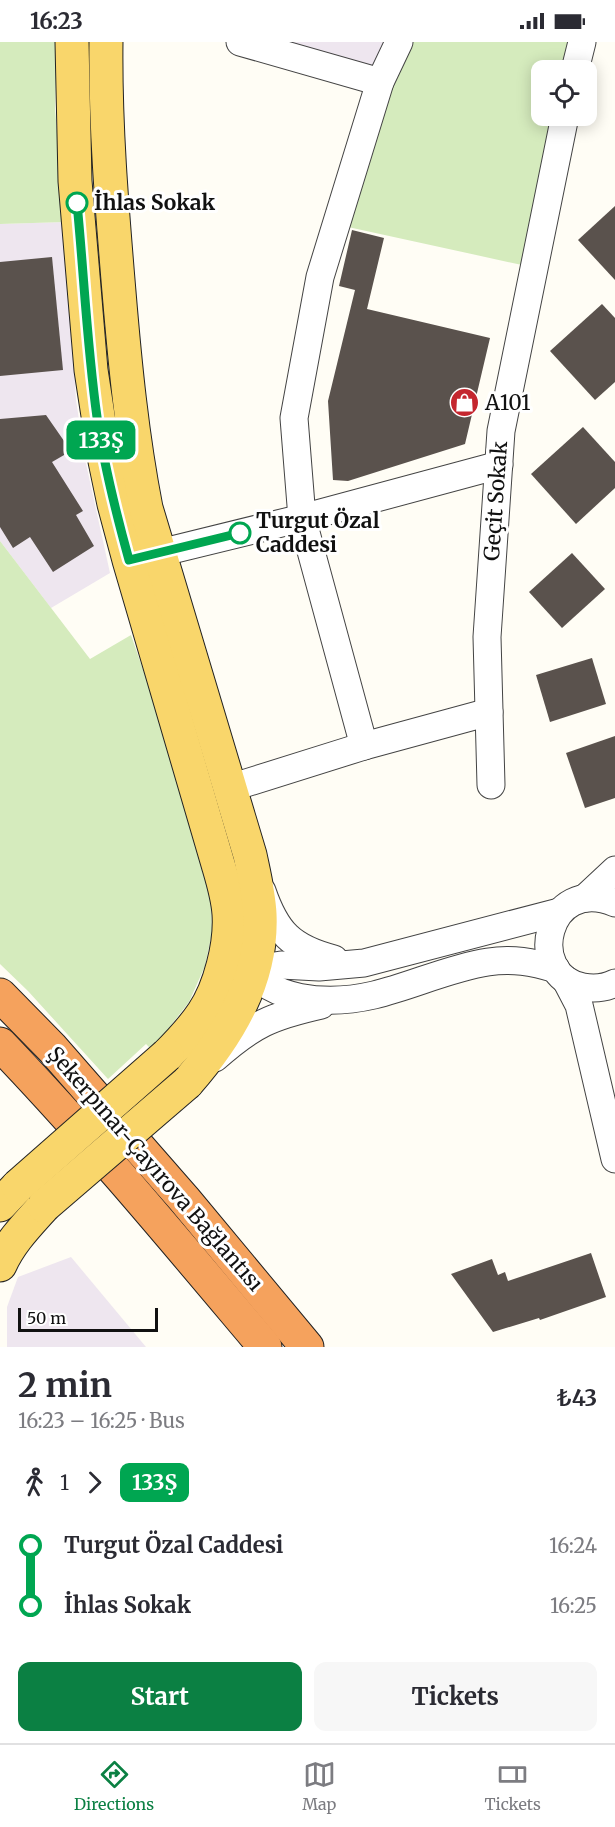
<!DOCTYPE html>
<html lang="en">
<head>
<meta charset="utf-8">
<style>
	:root { --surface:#fff; --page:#f7f7f7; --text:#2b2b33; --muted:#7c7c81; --line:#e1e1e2; --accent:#0b8043 }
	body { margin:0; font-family:Merriweather,serif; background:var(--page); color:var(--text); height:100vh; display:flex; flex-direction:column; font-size:22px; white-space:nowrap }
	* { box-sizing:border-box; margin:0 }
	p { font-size:20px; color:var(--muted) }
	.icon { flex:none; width:33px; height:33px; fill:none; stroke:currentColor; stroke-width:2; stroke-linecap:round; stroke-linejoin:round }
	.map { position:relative; height:1305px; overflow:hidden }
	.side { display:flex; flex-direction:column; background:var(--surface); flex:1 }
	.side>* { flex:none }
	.badge { padding:0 12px; border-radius:9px; font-size:21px; line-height:39px }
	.tools { position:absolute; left:531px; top:18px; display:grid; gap:12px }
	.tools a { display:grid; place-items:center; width:66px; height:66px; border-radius:12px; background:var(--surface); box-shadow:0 3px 15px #0003; font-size:30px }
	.scale { position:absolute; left:18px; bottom:15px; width:140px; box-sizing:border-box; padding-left:6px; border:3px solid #111; border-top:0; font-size:16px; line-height:21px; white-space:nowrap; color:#111; -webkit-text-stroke:4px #fff; paint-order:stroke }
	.map>.badge { position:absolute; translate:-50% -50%; box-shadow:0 0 0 3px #fff }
	.legs { display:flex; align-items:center; gap:9px; height:66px; padding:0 18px; font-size:20px }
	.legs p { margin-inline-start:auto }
	.headline { display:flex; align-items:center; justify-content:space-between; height:102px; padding:0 18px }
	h1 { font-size:33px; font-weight:700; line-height:45px }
	.primary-button { display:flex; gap:12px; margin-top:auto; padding:12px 18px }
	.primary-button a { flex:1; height:69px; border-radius:12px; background:var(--accent); color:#fff; font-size:24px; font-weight:700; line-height:69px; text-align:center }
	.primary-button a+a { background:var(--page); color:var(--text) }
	ul { padding:0 18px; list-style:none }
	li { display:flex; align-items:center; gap:21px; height:60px; font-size:22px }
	li i { display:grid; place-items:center; width:9px; height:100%; margin:0 8px; background:currentColor }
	li i::after { content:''; width:15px; height:15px; margin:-8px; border:4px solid; border-radius:50%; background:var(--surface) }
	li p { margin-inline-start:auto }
	li:first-child i { background:linear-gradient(#0000 50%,currentColor 0) }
	li:last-child i { background:linear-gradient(currentColor 50%,#0000 0) }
	.status { display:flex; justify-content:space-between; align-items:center; height:42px; padding:0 30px; background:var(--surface); direction:ltr }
	.status svg { height:16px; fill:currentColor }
	.tabs { display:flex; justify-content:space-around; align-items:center; height:84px; border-top:2px solid var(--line); background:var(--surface); font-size:16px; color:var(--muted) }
	.tabs a { display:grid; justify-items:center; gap:3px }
	.tabs .on { color:var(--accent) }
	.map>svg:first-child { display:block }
	.industrial { fill:#eee6ef }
	.green { fill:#d5ebbd }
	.building { fill:#5a524d }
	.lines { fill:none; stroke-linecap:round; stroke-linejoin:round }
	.minor-casing { stroke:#444; stroke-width:29 }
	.major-casing { stroke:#222; stroke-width:35 }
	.highway-casing { stroke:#222; stroke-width:35 }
	.minor { stroke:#fff; stroke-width:27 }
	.major { stroke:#f9d66b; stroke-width:33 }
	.highway { stroke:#f5a25d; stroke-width:33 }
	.major-bridge-casing { stroke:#222; stroke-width:35; stroke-linecap:butt }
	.major-bridge { stroke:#f9d66b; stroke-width:33 }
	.line-1-casing { stroke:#fff; stroke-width:14 }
	.line-1 { stroke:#00a651; stroke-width:9 }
	.stop-1-dot { fill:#fff; stroke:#00a651; stroke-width:3 }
	.labels { text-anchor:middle; stroke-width:6; stroke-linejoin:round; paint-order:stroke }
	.stop-label { font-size:21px; font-weight:bold; fill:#111; stroke:#fff; text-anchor:start }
	.poi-label { font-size:21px; fill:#111; stroke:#fff; text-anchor:start }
	.street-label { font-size:21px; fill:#111; stroke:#fff }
</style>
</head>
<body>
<div class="status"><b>16:23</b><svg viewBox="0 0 49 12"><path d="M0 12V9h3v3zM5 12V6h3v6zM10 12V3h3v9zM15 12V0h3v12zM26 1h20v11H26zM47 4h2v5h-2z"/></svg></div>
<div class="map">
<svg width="615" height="1305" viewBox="0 0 615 1305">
	<rect width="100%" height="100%" fill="#fffdf5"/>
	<g class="industrial">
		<polygon points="272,0 390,0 380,23 363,27"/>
		<polygon points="65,180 76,358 85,417 110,531 51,566 0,499 0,182"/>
		<polygon points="71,1215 146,1305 7,1305 7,1265 18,1235"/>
	</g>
	<g class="green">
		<polygon points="0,0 57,0 55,67 65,180 0,182"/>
		<polygon points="412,0 572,0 565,28 542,28 542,74 554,74 522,223 348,185 389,52"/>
		<polygon points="0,499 90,617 131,593 172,711 211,851 212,891 205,924 189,960 152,1008 146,1002 108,1037 28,949 0,922"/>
	</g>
	<g class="building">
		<polygon points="615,164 615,238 578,198"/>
		<polygon points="352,188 384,196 367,267 490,296 465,402 348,439 333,438 328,359 355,248 339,244"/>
		<polygon points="52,215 63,328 0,334 0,220"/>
		<polygon points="602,262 615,276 615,340 595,358 550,309"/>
		<polygon points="46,373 71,409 52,420 83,469 76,473 94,504 53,530 30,495 13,506 0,485 0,377"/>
		<polygon points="583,385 615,420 615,446 576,482 531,432"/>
		<polygon points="572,511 605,547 562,586 529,550"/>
		<polygon points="592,616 606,662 550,680 536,633"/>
		<polygon points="615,694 615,756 585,766 566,711"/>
		<polygon points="591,1211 606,1255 540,1278 539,1276 493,1290 451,1232 492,1217 498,1233 505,1230 508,1239"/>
	</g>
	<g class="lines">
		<defs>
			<g id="minor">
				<polyline points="240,0 380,40"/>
				<polyline points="575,28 582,0"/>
				<polyline points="139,516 302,476 499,423"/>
				<polyline points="364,704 302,476 294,376 320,235 380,40 399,0"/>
				<polyline points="491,743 487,595 501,389 565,74"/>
				<polyline points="230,746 364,704 489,670"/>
				<path d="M262 849C276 890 291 906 334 917"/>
				<polyline points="585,856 615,828"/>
				<path d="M615 861C546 832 524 934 583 945 594 947 605 946 615 941"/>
				<path d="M244 915C263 962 331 963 374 953 412 944 449 926 488 920 512 916 533 920 556 927"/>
				<polyline points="240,936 268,925 281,923 319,925 364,921 559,870"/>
				<polyline points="566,938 579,963 615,1117"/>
				<path d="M215 1016C253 982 272 974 321 963"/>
			</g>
			<g id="major">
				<path d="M72 0 75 139 91 328 105 419 114 462 129 518 218 822C223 839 228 855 229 872 231 902 220 946 203 971 193 986 180 1000 167 1013"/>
				<path d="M106 0C105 84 112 166 119 250 125 322 132 394 146 466L250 813C254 832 259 852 260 872 263 937 229 993 187 1041"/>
				<polyline points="0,1163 18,1144"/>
				<path d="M0 1223C10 1200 28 1182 44 1164"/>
			</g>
			<g id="highway">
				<polyline points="0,953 52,1006 184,1157 307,1305"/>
				<path d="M0 1002C93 1099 179 1203 265 1305"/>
			</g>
		</defs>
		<use href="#minor" class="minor-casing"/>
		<use href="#major" class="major-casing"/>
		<use href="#highway" class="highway-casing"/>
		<use href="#minor" class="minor"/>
		<use href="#major" class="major"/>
		<use href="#highway" class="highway"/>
		<defs>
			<g id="major-bridge">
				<polyline points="18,1144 167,1013"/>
				<polyline points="44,1164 187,1041"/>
			</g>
		</defs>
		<use href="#major-bridge" class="major-bridge-casing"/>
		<use href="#major-bridge" class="major-bridge"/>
	</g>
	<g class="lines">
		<defs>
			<path id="line-1" d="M77 161C84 233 87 304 97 375 104 424 116 471 129 518L240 491"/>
		</defs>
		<use href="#line-1" class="line-1-casing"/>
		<use href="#line-1" class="line-1"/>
	</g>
	<defs>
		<symbol id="shop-disc" viewBox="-11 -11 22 22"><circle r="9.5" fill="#c4262e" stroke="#fff"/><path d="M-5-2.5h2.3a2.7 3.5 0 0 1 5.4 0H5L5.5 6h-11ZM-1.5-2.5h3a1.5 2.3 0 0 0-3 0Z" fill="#fff"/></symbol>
	</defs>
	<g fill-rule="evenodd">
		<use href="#shop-disc" x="448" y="344" width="33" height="33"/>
	</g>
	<g class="stop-1-dot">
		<circle cx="77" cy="161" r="10"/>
		<circle cx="240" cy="491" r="10"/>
	</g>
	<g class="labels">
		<g class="stop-label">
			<text x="94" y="168">İhlas Sokak</text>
			<text x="256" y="486">Turgut Özal<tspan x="256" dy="24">Caddesi</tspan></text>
		</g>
		<g class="poi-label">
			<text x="485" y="368">A101</text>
		</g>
		<g class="street-label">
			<text transform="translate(496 459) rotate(-86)" y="7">Geçit Sokak</text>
			<text transform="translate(155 1127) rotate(49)" y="7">Şekerpınar-Çayırova Bağlantısı</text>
		</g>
	</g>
</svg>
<div class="tools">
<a><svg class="icon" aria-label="locate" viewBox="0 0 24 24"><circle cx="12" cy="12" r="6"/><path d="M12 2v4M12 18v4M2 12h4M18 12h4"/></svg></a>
</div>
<div class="scale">50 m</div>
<b class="badge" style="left:101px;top:398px;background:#00a651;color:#fff">133Ş</b>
</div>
<section class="side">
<div class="headline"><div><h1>2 min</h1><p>16:23 – 16:25 · Bus</p></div><b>₺43</b></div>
<div class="legs"><svg class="icon" aria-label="walk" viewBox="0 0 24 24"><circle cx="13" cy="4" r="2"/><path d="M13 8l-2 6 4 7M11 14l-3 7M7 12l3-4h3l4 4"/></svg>1<svg class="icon" aria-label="forward" viewBox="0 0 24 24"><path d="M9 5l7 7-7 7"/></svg><b class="badge" style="background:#00a651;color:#fff">133Ş</b></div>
<ul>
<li><i style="color:#00a651"></i><b>Turgut Özal Caddesi</b><p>16:24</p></li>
<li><i style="color:#00a651"></i><b>İhlas Sokak</b><p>16:25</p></li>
</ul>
<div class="primary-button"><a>Start</a><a>Tickets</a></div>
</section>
<nav class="tabs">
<a class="on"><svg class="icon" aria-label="directions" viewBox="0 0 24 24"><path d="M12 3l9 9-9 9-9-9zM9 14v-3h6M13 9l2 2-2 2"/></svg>Directions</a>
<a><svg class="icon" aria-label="map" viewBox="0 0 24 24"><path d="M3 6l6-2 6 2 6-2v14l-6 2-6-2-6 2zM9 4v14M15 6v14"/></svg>Map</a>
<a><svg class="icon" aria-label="tickets" viewBox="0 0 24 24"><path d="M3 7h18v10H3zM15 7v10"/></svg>Tickets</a>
</nav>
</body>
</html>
